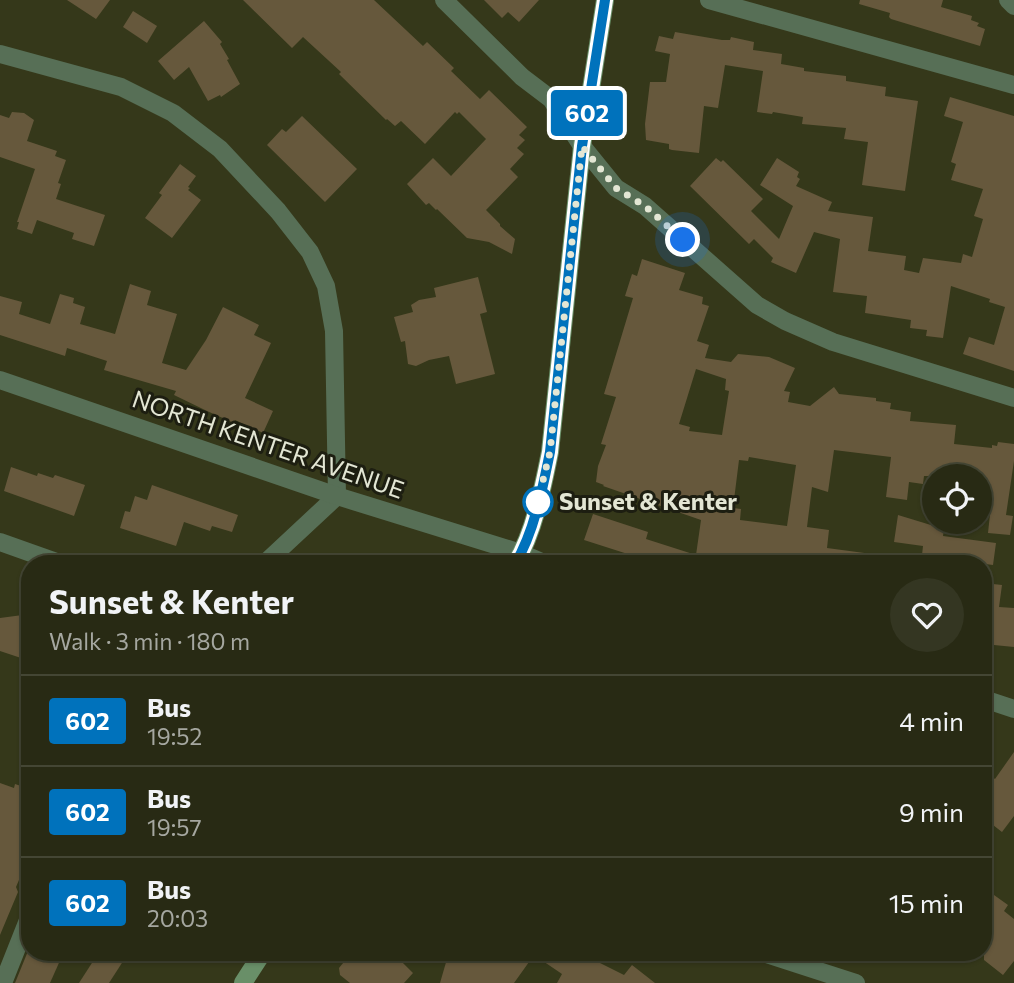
<!DOCTYPE html>
<html lang="en">
<head>
<meta charset="utf-8">
<style>
	:root { --surface:#282a14; --page:#343622; --text:#f1f3f6; --muted:#a5a7a0; --line:#444634 }
	body { margin:0; font-family:Commissioner,sans-serif; background:var(--page); color:var(--text); height:100vh; display:flex; flex-direction:column; font-size:26px; white-space:nowrap }
	* { box-sizing:border-box; margin:0 }
	p { font-size:23px; color:var(--muted) }
	.icon { flex:none; width:38px; height:38px; fill:none; stroke:currentColor; stroke-width:2; stroke-linecap:round; stroke-linejoin:round }
	.map { position:relative; flex:1; overflow:hidden }
	.drawer { position:absolute; left:21px; top:555px; width:971px; height:406px; display:flex; flex-direction:column; background:var(--surface); border-radius:28px; box-shadow:0 2px 5px #0004,0 0 0 2px var(--line) }
	.drawer>* { flex:none }
	.badge { padding:0 14px; border-radius:5px; font-size:24px; line-height:46px }
	.fabs { position:absolute; left:922px; top:464px; display:grid; gap:14px }
	.fabs a { display:grid; place-items:center; width:70px; height:70px; border-radius:50%; background:var(--surface); box-shadow:0 2px 5px #0004,0 0 0 2px var(--line); font-size:35px }
	.you { position:absolute; width:35px; height:35px; margin:-18px; border:5px solid #fff; border-radius:50%; background:#1a73e8; box-shadow:0 0 0 10px #1a73e833 }
	.map>.badge { position:absolute; translate:-50% -50%; box-shadow:0 0 0 4px #fff }
	.round { display:grid; place-items:center; flex:none; width:74px; height:74px; border-radius:37px; background:var(--page) }
	.summary { display:flex; align-items:center; justify-content:space-between; height:119px; padding:0 28px }
	h1 { font-size:33px; font-weight:700; line-height:52px }
	ul { padding:0; list-style:none }
	li { display:flex; align-items:center; gap:21px; height:91px; padding:0 28px; border-top:2px solid var(--line) }
	li div { flex:1 }
	li b { display:block; font-size:26px }
	li em { font-style:normal }
	li .badge { min-width:77px; font-weight:700; text-align:center }
	.map>svg:first-child { display:block }
	.building { fill:#66583c; fill-rule:evenodd }
	.lines { fill:none; stroke-linecap:round; stroke-linejoin:round }
	.minor { stroke:#576f56; stroke-width:18 }
	.tertiary { stroke:#576f56; stroke-width:18 }
	.secondary { stroke:#698f68; stroke-width:18 }
	.line-casing { stroke:#fff; stroke-width:16 }
	.line { stroke:#0072bc; stroke-width:10 }
	.walk { stroke:#e3e6d4; stroke-width:7; stroke-dasharray:0 12.6 }
	.stop-dot { fill:#fff; stroke:#0072bc; stroke-width:3.5 }
	.labels { text-anchor:middle; stroke-width:6; stroke-linejoin:round; paint-order:stroke }
	.street-label { font-size:24px; fill:#e3e6d4; stroke:#1d1e11 }
	.stop-label { font-size:24px; font-weight:bold; fill:#e3e6d4; stroke:#1d1e11; text-anchor:start }
</style>
</head>
<body>
<div class="map">
<svg width="1014" height="983" viewBox="0 0 1014 983">
	<rect width="100%" height="100%" fill="#35381a"/>
	<g class="building">
		<polygon points="67,0 110,0 96,19"/>
		<polygon points="243,0 374,0 423,46 427,42 454,68 451,71 480,99 489,90 527,127 519,135 525,140 517,148 524,154 510,169 518,177 486,210 500,224 500,226 515,239 512,254 489,242 467,238 437,209 436,210 429,203 426,205 407,184 433,158 451,176 486,139 459,112 457,114 455,112 425,144 401,121 395,126 387,119 386,120 339,74 341,72 303,37 292,48"/>
		<polygon points="484,0 539,0 519,22 508,12 502,18"/>
		<polygon points="860,0 943,0 941,7 972,16 971,20 979,23 977,26 985,29 980,46 891,19 889,17 890,13 859,4"/>
		<polygon points="133,11 157,26 147,43 123,27"/>
		<polygon points="204,21 222,42 220,44 229,59 227,60 240,84 221,97 220,95 208,101 189,67 174,80 158,61"/>
		<polygon points="675,32 722,40 730,40 731,37 754,42 753,50 782,54 781,64 804,68 804,71 846,76 846,81 886,87 885,96 918,101 905,191 862,185 868,142 844,139 846,128 802,124 803,117 773,112 772,114 757,112 763,71 725,65 718,108 704,106 699,153 672,150 669,149 669,144 646,140 645,124 650,82 666,82 670,54 655,51 659,36 673,39"/>
		<polygon points="950,97 1014,116 1014,371 963,354 969,337 994,345 1005,307 989,302 990,299 951,286 943,338 926,336 927,330 910,328 911,320 865,313 867,296 833,292 840,239 814,232 796,273 771,262 773,258 754,239 749,244 690,186 716,158 721,162 723,160 763,199 751,211 779,239 793,206 760,185 777,158 799,172 797,177 800,179 796,186 832,202 828,211 873,217 868,251 906,256 904,270 919,273 923,258 961,263 963,254 972,257 983,219 974,216 983,189 951,180 956,164 951,162 963,122 944,116"/>
		<polygon points="12,112 24,113 34,120 27,141 57,151 55,156 66,160 58,183 61,184 56,199 105,215 94,246 72,239 74,233 37,220 32,234 17,229 19,222 17,222 35,169 0,157 0,115 9,118"/>
		<polygon points="302,116 357,169 325,202 267,145 282,129 286,132"/>
		<polygon points="180,164 196,176 188,187 190,188 188,190 201,200 172,238 145,218 162,195 159,193"/>
		<path d="M642 259 685 273 679 290 703 297 702 304 709 306 697 341 709 345 705 358 731 362 738 354 769 357 795 368 784 391 790 392 788 402 810 406 834 387 839 394 876 398V401L891 403 890 409 911 412 910 421 956 425 954 444 992 448V445L997 446 998 442 1014 444V461L1006 515 1013 516 1010 535 988 533 992 496 980 495V476H924L923 484 909 482 907 500 886 497 891 457 834 450 828 492 812 487 807 527 829 530 827 548 872 554V564H659L584 540 593 514 648 532 646 539 696 555 701 520 603 486 604 485 596 482 598 466 606 445 601 444 616 397 604 394 633 298 625 296 632 274 637 276ZM696 369 726 379 725 390 729 391 722 435 689 431 690 427 679 424ZM749 457 796 465 787 526 740 520 741 509 733 508 739 460 748 461Z"/>
		<polygon points="478,277 487,312 480,314 495,374 456,384 449,356 429,360 416,366 408,364 405,341 401,342 394,317 413,312 411,305 419,300 436,297 434,288"/>
		<polygon points="130,284 151,291 147,305 177,314 162,363 186,370 206,340 223,307 259,325 254,335 271,343 245,398 273,411 263,433 235,420 234,423 207,411 174,395 176,391 104,370 107,361 67,348 65,356 0,335 0,296 22,302 19,314 50,324 60,294 74,298 73,303 85,307 80,324 115,334"/>
		<polygon points="11,467 37,476 38,473 53,478 55,475 85,485 74,516 4,491"/>
		<polygon points="152,485 238,515 232,532 212,526 210,531 184,522 176,546 120,528 125,511 130,512 135,496 147,500"/>
		<polygon points="898,515 944,529 943,536 996,543 993,565 948,559 948,564 921,564 923,546 894,542"/>
		<polygon points="984,583 1002,585 999,607 1014,608 1014,647 994,645 993,649 984,648"/>
		<polygon points="30,614 30,661 0,651 0,618"/>
		<polygon points="1014,752 1014,816 1002,832 984,818 984,771 995,779"/>
		<polygon points="0,783 14,788 15,784 30,789 30,854 16,887 18,892 0,935"/>
		<polygon points="994,895 1008,905 1004,911 1014,919 1014,961 1003,975 984,960 984,910"/>
		<polygon points="28,951 51,952 62,956 50,983 15,983"/>
		<polygon points="99,952 129,952 109,983 79,983"/>
		<polygon points="352,952 404,952 402,962 413,973 404,983 350,983 340,975 339,968"/>
		<polygon points="449,952 578,952 624,975 632,965 655,983 557,983 562,974 534,955 514,983 440,983"/>
	</g>
	<g class="lines">
		<g class="minor">
			<polyline points="444,0 522,77 551,99 582,146 616,188 645,206 757,305 785,321 833,342 1014,398"/>
			<polyline points="709,0 1014,85"/>
			<polyline points="1008,0 1014,6"/>
			<polyline points="0,54 121,87 173,113 220,149 278,211 310,252 326,286 334,331 337,496 264,564"/>
			<polyline points="0,542 62,564"/>
			<polyline points="760,952 856,983"/>
			<polyline points="3,983 30,915"/>
		</g>
		<g class="tertiary">
			<polyline points="0,380 337,496 521,553 546,564"/>
			<polyline points="984,699 1014,709"/>
		</g>
		<g class="secondary">
			<path d="M515 564C534 533 543 487 550 452L582 146 605 0"/>
			<polyline points="243,983 263,952"/>
		</g>
	</g>
	<g class="lines">
		<defs>
			<path id="line" d="M515 564C534 533 543 487 550 452L582 146 605 0"/>
		</defs>
		<use href="#line" class="line-casing"/>
		<use href="#line" class="line"/>
		<polyline class="walk" points="538,502 536,509 550,452 582,146 616,188 645,206 683,240"/>
	</g>
	<circle class="stop-dot" cx="538" cy="502" r="14"/>
	<g class="labels">
		<g class="street-label">
			<text transform="translate(268 445) rotate(19)" y="8">NORTH KENTER AVENUE</text>
		</g>
		<g class="stop-label">
			<text x="559" y="510">Sunset &amp; Kenter</text>
		</g>
	</g>
</svg>
<div class="fabs">
<a><svg class="icon" aria-label="locate" viewBox="0 0 24 24"><circle cx="12" cy="12" r="6"/><path d="M12 2v4M12 18v4M2 12h4M18 12h4"/></svg></a>
</div>
<div class="you" style="left:683px;top:240px"></div>
<b class="badge" style="left:587px;top:113px;background:#0072bc;color:#fff">602</b>
<section class="drawer">
<div class="summary"><div><h1>Sunset &amp; Kenter</h1><p>Walk · 3 min · 180 m</p></div><a class="round"><svg class="icon" aria-label="heart" viewBox="0 0 24 24"><path d="M12 20l-8-8c-3-5 5-10 8-4 3-6 11-1 8 4z"/></svg></a></div>
<ul>
<li><span class="badge" style="background:#0072bc;color:#fff">602</span><div><b>Bus</b><p>19:52</p></div><em>4 min</em></li>
<li><span class="badge" style="background:#0072bc;color:#fff">602</span><div><b>Bus</b><p>19:57</p></div><em>9 min</em></li>
<li><span class="badge" style="background:#0072bc;color:#fff">602</span><div><b>Bus</b><p>20:03</p></div><em>15 min</em></li>
</ul>
</section>
</div>
</body>
</html>
